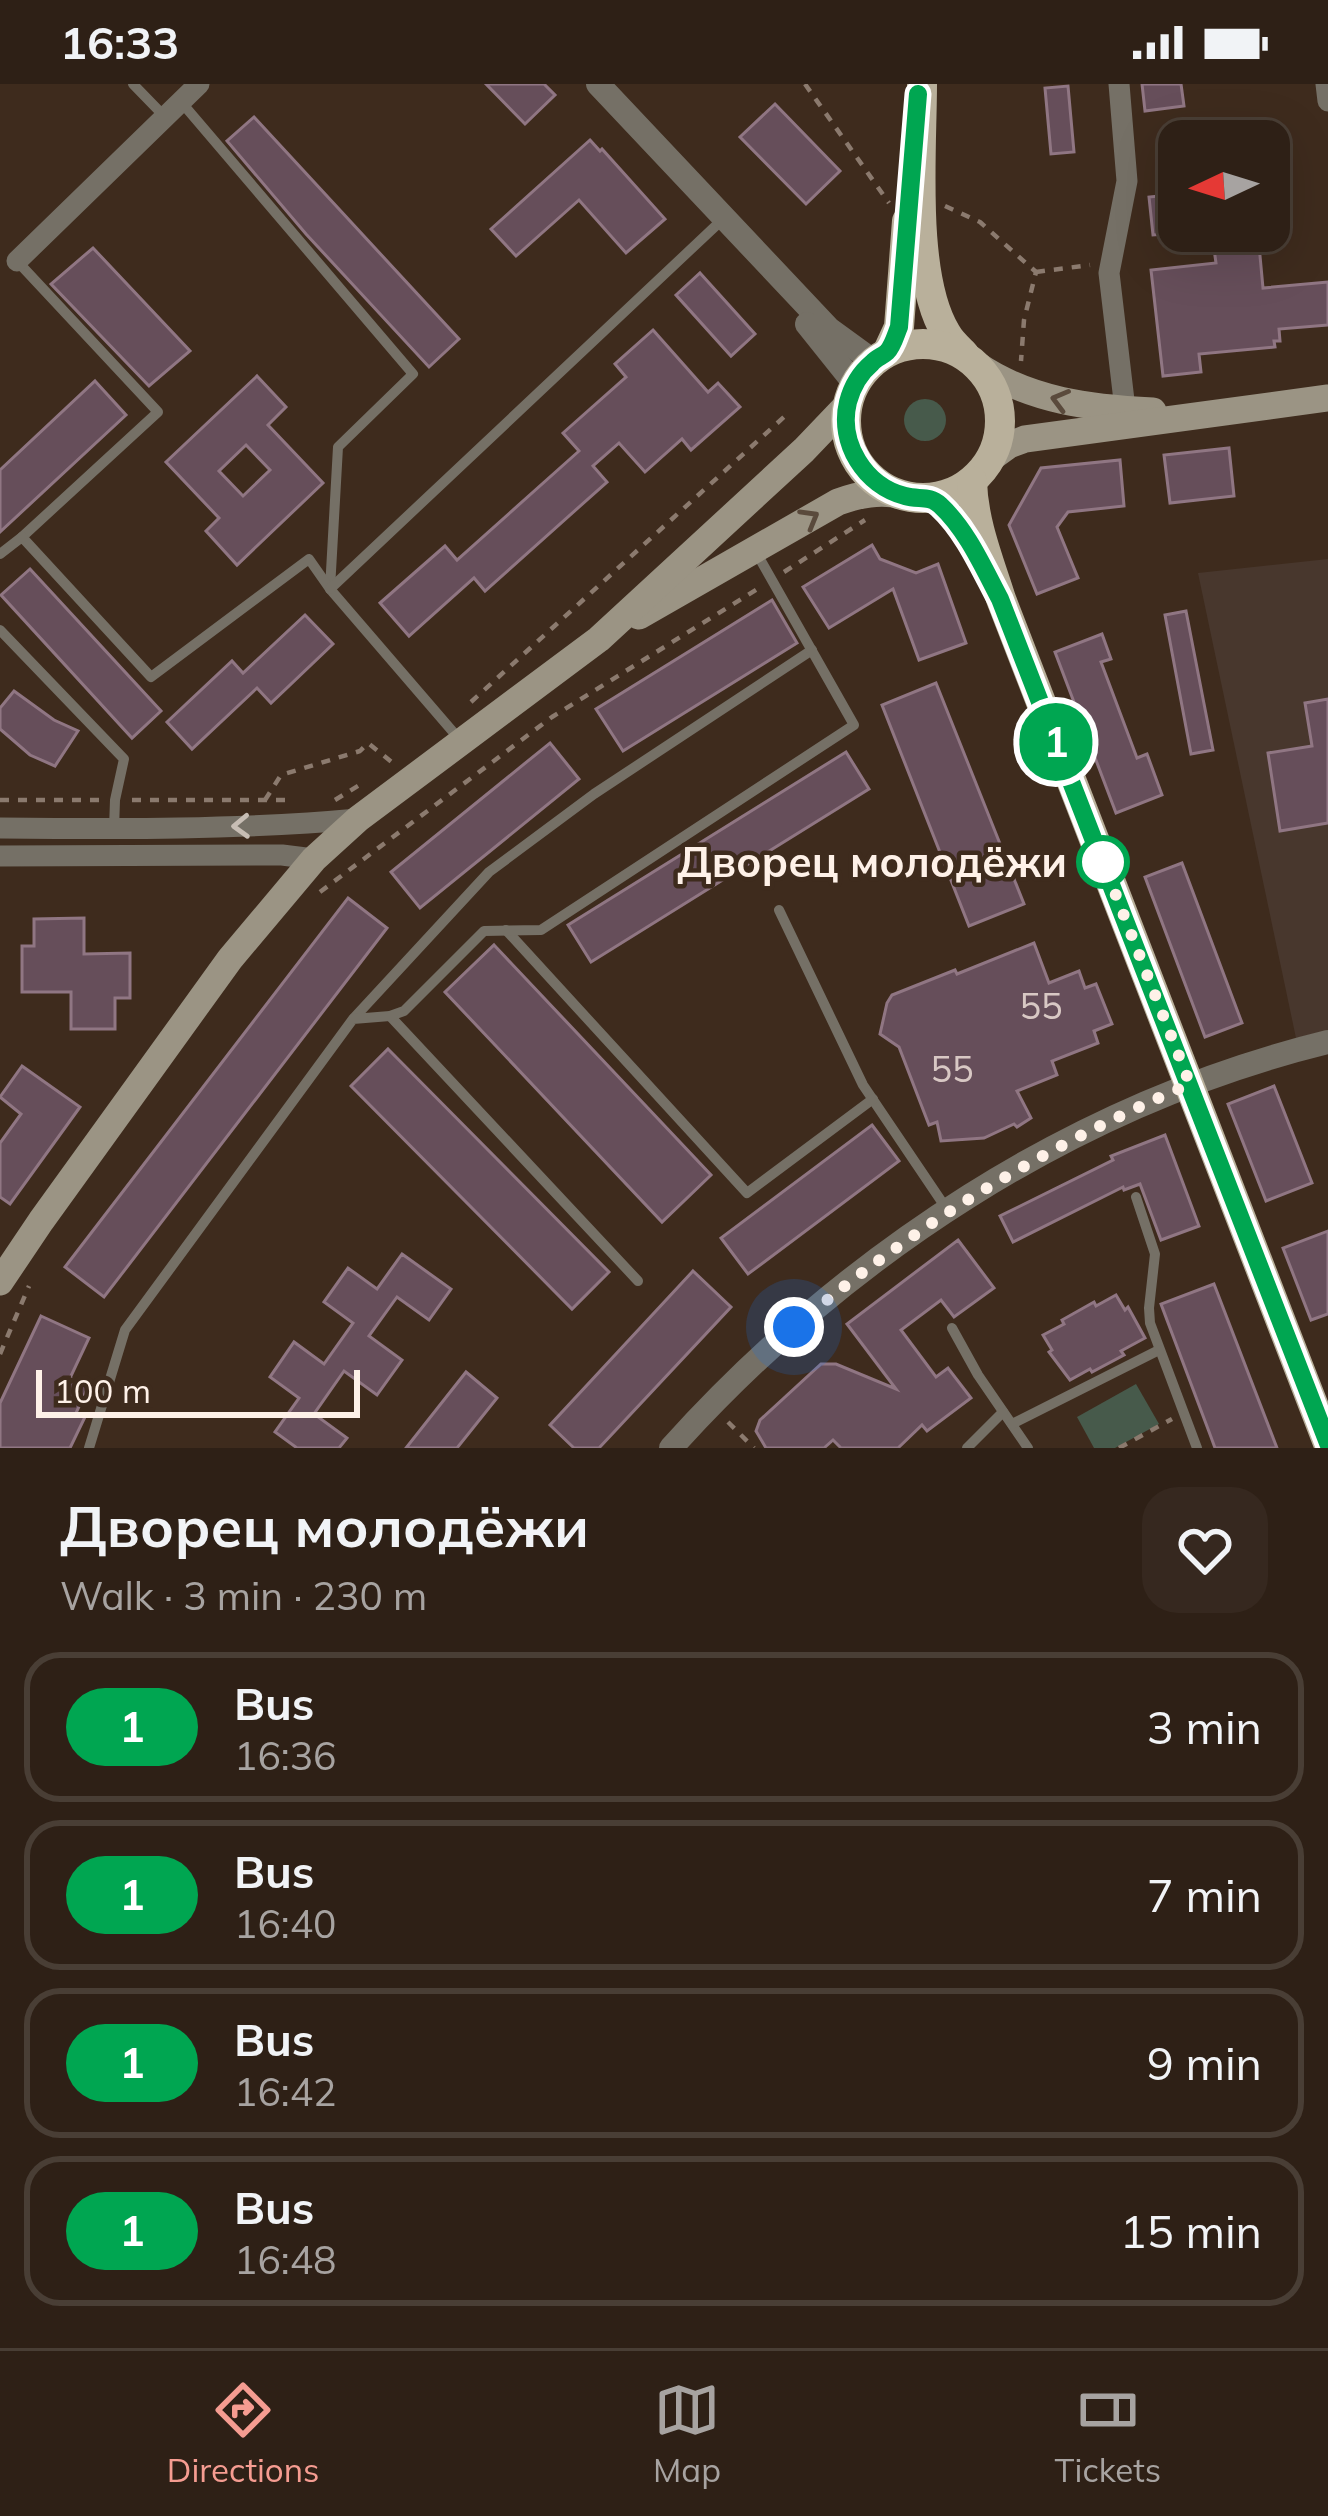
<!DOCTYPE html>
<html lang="en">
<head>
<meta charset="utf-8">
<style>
	:root { --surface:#2e2016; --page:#36281f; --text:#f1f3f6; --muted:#a7a3a1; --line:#493e35; --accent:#f59c91 }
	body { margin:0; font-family:Mulish,sans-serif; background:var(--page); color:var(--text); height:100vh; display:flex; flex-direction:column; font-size:45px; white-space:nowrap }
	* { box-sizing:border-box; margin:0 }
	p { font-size:39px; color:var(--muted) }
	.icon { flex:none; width:66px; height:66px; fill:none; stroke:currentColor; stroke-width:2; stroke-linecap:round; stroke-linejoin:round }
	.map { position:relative; height:1364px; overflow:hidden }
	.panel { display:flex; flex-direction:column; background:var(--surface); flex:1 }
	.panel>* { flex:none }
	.badge { padding:0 24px; border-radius:39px; font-size:42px; line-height:78px }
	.needle { width:78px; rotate:266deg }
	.fabs { position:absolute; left:1158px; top:36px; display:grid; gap:24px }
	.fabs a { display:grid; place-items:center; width:132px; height:132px; border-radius:24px; background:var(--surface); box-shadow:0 12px 48px #0002,0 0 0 3px var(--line); font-size:60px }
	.scale { position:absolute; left:36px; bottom:30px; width:324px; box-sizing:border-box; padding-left:12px; border:6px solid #fef1e8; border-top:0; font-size:33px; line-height:42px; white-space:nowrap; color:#fef1e8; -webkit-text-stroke:9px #3e2b1d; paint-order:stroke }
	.you { position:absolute; width:60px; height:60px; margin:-30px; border:9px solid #fff; border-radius:50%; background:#1a73e8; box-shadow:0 0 0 18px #1a73e833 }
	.map>.badge { position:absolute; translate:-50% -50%; box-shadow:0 0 0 6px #fff }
	.round { display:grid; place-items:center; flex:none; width:126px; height:126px; border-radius:36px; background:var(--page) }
	.headline { display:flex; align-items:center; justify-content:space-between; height:204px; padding:0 60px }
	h1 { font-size:57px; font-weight:700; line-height:90px }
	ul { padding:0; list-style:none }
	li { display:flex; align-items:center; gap:36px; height:150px; margin:0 24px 18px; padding:0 36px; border:6px solid var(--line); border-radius:36px }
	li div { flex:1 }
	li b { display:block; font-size:45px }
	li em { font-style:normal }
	li .badge { min-width:132px; font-weight:700; text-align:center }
	.status { display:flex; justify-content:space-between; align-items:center; height:84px; padding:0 60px; background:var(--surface); direction:ltr }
	.status svg { height:33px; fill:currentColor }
	.tab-bar { display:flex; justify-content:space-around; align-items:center; height:168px; border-top:3px solid var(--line); background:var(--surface); font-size:33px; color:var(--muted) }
	.tab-bar a { display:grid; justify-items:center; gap:6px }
	.tab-bar .current { color:var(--accent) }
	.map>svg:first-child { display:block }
	.education { fill:#48372d }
	.green { fill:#475a4b }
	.building { fill:#664e5a; stroke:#907683; stroke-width:3; fill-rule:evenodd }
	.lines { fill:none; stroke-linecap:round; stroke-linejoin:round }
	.path { stroke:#8b7a6e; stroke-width:4.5; stroke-dasharray:9 9; stroke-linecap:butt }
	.service { stroke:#757066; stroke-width:10 }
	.minor { stroke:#757066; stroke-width:21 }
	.tertiary { stroke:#757066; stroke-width:24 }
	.secondary { stroke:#9b9484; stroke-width:27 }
	.primary { stroke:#b9b09b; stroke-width:30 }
	.oneway { stroke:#5a4a3c }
	.oneway2 { stroke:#c7bdb4 }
	.line-casing { stroke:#fff; stroke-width:27 }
	.line { stroke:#00a651; stroke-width:18 }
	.walk { stroke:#fef1e8; stroke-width:12; stroke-dasharray:0 21.6 }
	.stop-dot { fill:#fff; stroke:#00a651; stroke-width:6 }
	.labels { text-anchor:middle; stroke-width:9; stroke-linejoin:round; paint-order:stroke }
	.number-label { font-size:36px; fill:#d8c8c4 }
	.stop-label { font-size:42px; font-weight:bold; fill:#fef1e8; stroke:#3e2b1d; text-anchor:end }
</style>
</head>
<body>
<div class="status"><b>16:33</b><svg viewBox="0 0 49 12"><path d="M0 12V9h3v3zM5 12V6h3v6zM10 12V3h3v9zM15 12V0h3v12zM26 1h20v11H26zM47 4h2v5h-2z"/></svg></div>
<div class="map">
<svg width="1328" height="1364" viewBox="0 0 1328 1364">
	<rect width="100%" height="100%" fill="#3e2b1d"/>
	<polygon class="education" points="1328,475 1328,946 1296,954 1198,489"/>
	<g class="green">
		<circle cx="925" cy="336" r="21"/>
		<polygon points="1136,1300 1159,1340 1115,1364 1094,1364 1077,1333"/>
	</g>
	<g class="building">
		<polygon points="486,0 544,0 555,11 525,40"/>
		<polygon points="1142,0 1181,0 1184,22 1145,27"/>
		<polygon points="1068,2 1074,68 1051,70 1045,4"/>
		<polygon points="775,20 840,87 806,120 740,53"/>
		<polygon points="254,33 459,255 429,283 306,150 227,57"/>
		<polygon points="590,56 600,67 602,65 665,135 626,169 579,116 516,172 491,145"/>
		<polygon points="1179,110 1179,149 1153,151 1149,113"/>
		<polygon points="1259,161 1263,204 1328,198 1328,241 1279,245 1280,257 1274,257 1275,263 1199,270 1201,288 1163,292 1151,186 1216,179 1214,165"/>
		<polygon points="93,164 190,267 149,302 51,200"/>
		<polygon points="700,189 755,250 731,272 676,211"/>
		<polygon points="653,246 708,308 718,299 740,323 691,366 682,355 645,388 619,359 593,382 607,398 485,507 474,494 409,552 380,519 445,462 457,476 579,367 563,349 626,293 615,280"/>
		<path d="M257 292 286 323 268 341 323 399 237 481 206 447 219 434 166 378ZM246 361 270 386 243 412 219 387Z"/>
		<polygon points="95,297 126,331 0,448 0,386"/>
		<polygon points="1229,364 1234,412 1170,419 1164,371"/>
		<polygon points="1120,376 1124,422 1068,428 1057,443 1078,494 1037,510 1009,441 1041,384"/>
		<polygon points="872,461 880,475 916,489 938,480 966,559 919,576 893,505 829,544 803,503"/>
		<polygon points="30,485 161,627 132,654 1,511"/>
		<polygon points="772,516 797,559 623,667 596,625"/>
		<polygon points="1186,527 1213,666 1191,670 1165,531"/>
		<polygon points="305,531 333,560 271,619 257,604 192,665 167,638 232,577 243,589"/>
		<polygon points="1102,550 1111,575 1101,578 1137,674 1147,670 1162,711 1116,729 1055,568"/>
		<polygon points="936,599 1024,820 969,842 882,621"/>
		<polygon points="14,607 54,636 78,647 55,682 30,671 0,645 0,624"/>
		<polygon points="1328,615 1328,739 1280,747 1268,669 1312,662 1305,619"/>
		<polygon points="550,659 579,695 420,824 391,788"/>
		<polygon points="846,668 869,705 591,878 568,841"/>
		<polygon points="1182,779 1242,939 1205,953 1145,793"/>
		<polygon points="348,814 387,844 104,1213 65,1183"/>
		<polygon points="84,834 84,870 130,869 130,914 115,914 115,945 71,945 71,908 22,908 22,862 34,862 34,835"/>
		<polygon points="1034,859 1049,899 1079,887 1085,904 1096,900 1112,940 1094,947 1098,959 1052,977 1057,991 1017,1007 1031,1034 1017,1043 1014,1040 984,1054 941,1057 937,1038 929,1041 899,963 880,950 887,919 892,911 955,886 957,890"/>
		<polygon points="494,861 711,1091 662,1138 445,908"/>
		<polygon points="388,965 609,1188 572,1225 351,1002"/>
		<polygon points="22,982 80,1023 10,1120 0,1113 0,1059 21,1030 0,1013"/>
		<polygon points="1274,1002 1312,1099 1266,1117 1228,1020"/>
		<polygon points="872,1041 899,1077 748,1190 721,1154"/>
		<polygon points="1165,1051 1199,1142 1161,1156 1140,1100 1124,1106 1123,1103 1013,1158 1000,1132 1113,1076 1111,1072"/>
		<polygon points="1328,1147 1328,1230 1311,1236 1283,1164"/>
		<polygon points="958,1156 994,1204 954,1233 941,1216 901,1246 936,1293 948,1284 971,1314 927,1347 922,1341 898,1364 841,1364 833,1356 824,1364 766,1364 756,1347 760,1336 821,1280 836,1280 896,1305 847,1240"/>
		<polygon points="402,1170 451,1205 429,1236 397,1213 369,1252 402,1276 377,1311 344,1287 314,1330 347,1354 339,1364 297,1364 275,1348 299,1314 270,1293 294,1258 324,1280 353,1239 324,1218 348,1184 377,1205"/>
		<polygon points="693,1187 731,1223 599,1364 574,1364 550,1341"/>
		<polygon points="1214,1200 1277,1364 1215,1364 1211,1353 1161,1220"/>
		<polygon points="1116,1211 1125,1226 1128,1223 1145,1254 1121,1267 1124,1271 1092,1288 1090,1285 1070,1296 1049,1268 1052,1266 1043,1251 1064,1240 1062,1236 1094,1218 1096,1222"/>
		<polygon points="41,1232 89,1254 70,1294 88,1303 76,1329 85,1333 70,1364 0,1364 0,1319"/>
		<polygon points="466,1288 497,1314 457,1364 406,1364"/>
	</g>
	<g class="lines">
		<g class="path">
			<polyline points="805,0 889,119"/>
			<polyline points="945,122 980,138 1036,188 1024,236 1021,277"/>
			<polyline points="1036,188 1090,181"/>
			<polyline points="784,488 865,436"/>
			<polyline points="471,618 784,333"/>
			<polyline points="0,716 102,716"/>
			<polyline points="132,716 294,716"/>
			<polyline points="265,716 281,691 360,667 368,659 393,679"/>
			<polyline points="335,716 361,700"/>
			<polyline points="320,808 552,633 759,504"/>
			<polyline points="0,1270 29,1202"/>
			<polyline points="728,1338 754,1364"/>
			<polyline points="1119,1364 1172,1335"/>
		</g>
		<g class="service">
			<polyline points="133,0 165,33"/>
			<polyline points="182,19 413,290 338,363 330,505"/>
			<polyline points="17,177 158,328 22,453"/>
			<polyline points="0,470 22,453 151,593 309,475 330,505 460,656"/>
			<polyline points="330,505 723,135"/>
			<polyline points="0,546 124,675 115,716 114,745"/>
			<polyline points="779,826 863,1001 946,1124"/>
			<polyline points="506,846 747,1109 873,1015"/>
			<polyline points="390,932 638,1197"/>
			<polyline points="354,934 489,788 594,710 812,566"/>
			<polyline points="1136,1113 1155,1170 1149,1224 1150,1239 1197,1364"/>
			<polyline points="952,1244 978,1291 1028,1364"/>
			<polyline points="1012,1340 1159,1266"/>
			<polyline points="89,1364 125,1246 353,935 390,932 404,927 484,847 541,846 854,641 756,468"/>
			<polyline points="967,1364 1003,1328"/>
		</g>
		<g class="minor">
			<polyline points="1119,0 1127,97 1109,189 1125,325"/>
			<polyline points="1326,0 1328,17"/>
			<polyline points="17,177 199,0"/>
			<path d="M0 744C119 745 239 746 358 735"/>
			<polyline points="0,772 282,771 314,775"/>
		</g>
		<g class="tertiary">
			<polyline points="598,0 829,245 873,277"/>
			<polyline points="807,240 855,300"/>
			<path d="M671 1364C845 1171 1074 1020 1328 958"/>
		</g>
		<g class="secondary">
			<path d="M977 281C1030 317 1091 324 1153 327"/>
			<polyline points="991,374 1009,361 1025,355 1328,314"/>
			<path d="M639 532 838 418C861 410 878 407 902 411"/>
			<polyline points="0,1198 41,1137 230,875 314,775 358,735 599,555 804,366 847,321"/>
		</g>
		<g class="primary">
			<path d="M922 0C922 67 911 192 946 249 950 257 958 264 964 270"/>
			<circle cx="923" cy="337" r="77"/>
			<polyline points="888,267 899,243 907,137"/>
			<path d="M972 397C973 438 989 477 1001 515L1328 1359"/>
		</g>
	</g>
	<defs><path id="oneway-chevron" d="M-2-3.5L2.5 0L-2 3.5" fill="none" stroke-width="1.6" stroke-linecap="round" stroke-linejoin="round" transform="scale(3)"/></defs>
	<g class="oneway">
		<use href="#oneway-chevron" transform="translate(1060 316) rotate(-165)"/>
		<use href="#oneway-chevron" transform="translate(810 434) rotate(-30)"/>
	</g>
	<use class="oneway2" href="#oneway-chevron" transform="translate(241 742) rotate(178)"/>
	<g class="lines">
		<defs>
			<path id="line" d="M918 10 899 243C896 250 893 262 887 268 883 272 876 274 872 279 860 289 852 303 848 318 838 359 865 402 905 412 919 416 929 411 940 421 967 446 983 483 1000 515L1328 1359"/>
		</defs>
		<use href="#line" class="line-casing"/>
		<use href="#line" class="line"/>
		<path class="walk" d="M794 1243C921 1137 1039 1066 1190 1000L1097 763 1103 778"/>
	</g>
	<circle class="stop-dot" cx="1103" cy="778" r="24"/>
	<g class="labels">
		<g class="number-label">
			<text x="1041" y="935">55</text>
			<text x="952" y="998">55</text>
		</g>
		<g class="stop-label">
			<text x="1067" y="793">Дворец молодёжи</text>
		</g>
	</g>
</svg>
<div class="fabs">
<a><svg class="needle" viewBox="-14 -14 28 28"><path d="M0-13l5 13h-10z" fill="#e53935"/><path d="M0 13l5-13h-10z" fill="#a7a3a1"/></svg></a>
</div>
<div class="scale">100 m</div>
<div class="you" style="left:794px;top:1243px"></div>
<b class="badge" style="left:1056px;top:658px;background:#00a651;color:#fff">1</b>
</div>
<section class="panel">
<div class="headline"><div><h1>Дворец молодёжи</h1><p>Walk · 3 min · 230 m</p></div><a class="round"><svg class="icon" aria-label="heart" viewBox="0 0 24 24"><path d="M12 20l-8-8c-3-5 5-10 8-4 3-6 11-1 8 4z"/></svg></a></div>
<ul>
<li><span class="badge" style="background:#00a651;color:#fff">1</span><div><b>Bus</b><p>16:36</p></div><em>3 min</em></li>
<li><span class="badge" style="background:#00a651;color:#fff">1</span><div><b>Bus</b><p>16:40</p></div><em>7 min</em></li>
<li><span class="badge" style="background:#00a651;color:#fff">1</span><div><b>Bus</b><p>16:42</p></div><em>9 min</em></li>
<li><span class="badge" style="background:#00a651;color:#fff">1</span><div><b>Bus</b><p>16:48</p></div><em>15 min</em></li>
</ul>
</section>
<nav class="tab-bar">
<a class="current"><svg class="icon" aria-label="directions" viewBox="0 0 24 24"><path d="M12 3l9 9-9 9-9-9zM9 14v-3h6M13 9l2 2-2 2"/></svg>Directions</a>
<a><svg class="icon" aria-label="map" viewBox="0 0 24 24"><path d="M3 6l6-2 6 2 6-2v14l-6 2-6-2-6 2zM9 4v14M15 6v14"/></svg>Map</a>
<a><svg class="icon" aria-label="tickets" viewBox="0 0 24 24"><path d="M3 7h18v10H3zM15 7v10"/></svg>Tickets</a>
</nav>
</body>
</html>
